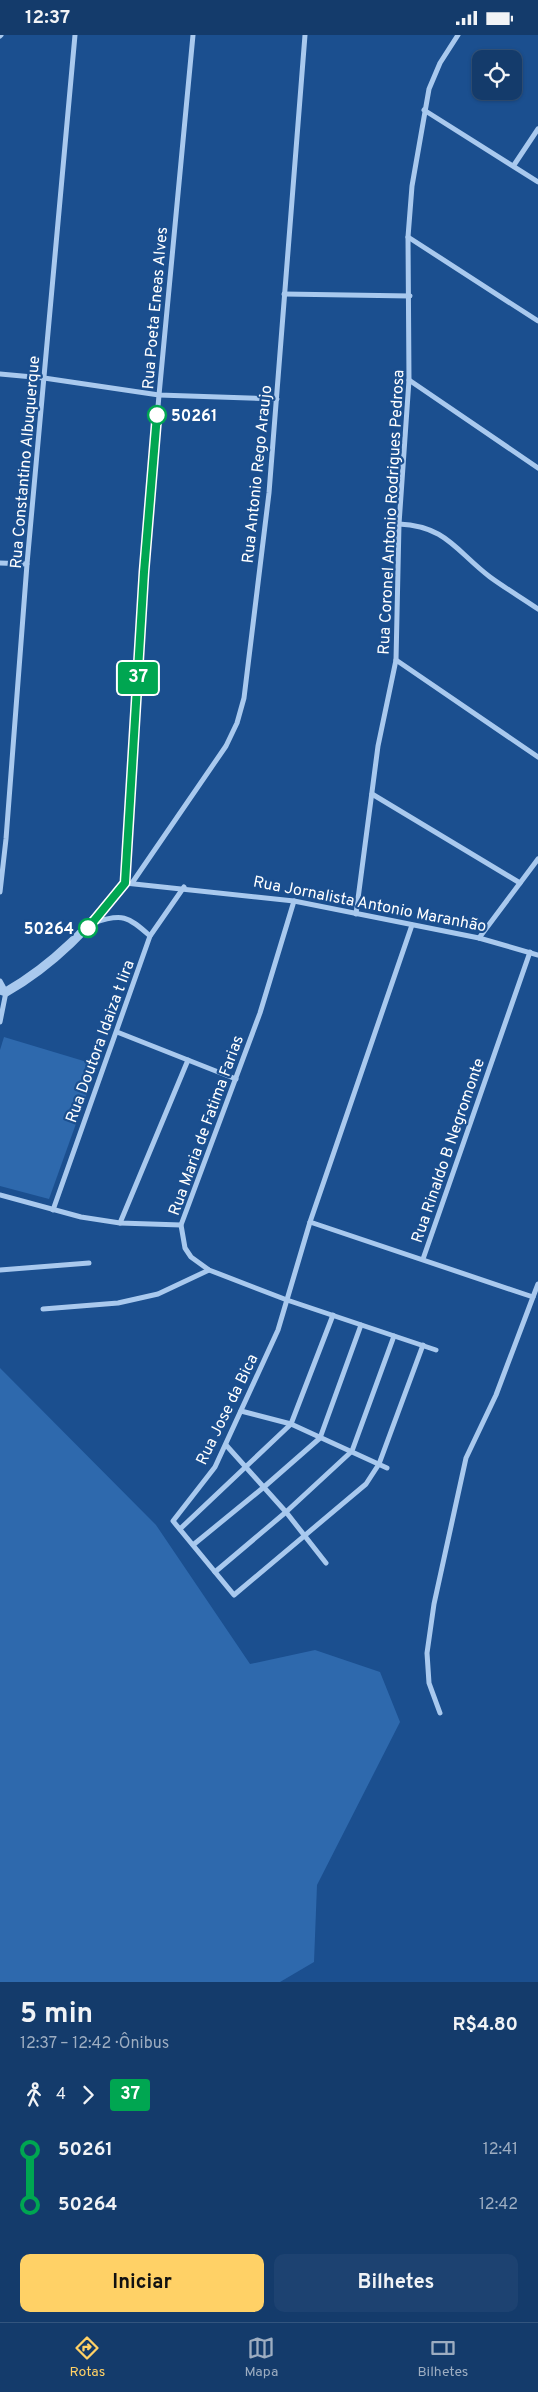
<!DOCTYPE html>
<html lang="pt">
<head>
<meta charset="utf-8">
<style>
	:root { --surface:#143b6b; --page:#1d4271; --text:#f1f3f6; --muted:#9dadc1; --line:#33557e; --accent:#ffd166 }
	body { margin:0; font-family:Overpass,sans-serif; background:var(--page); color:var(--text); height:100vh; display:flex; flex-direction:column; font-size:19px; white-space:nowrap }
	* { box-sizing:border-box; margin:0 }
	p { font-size:16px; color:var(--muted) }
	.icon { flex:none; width:28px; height:28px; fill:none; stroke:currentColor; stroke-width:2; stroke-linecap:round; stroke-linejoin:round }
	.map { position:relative; height:1947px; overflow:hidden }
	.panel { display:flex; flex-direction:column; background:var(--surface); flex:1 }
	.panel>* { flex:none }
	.badge { padding:0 10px; border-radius:4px; font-size:18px; line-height:32px }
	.controls { position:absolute; left:472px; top:15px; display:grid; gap:10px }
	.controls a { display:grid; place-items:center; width:50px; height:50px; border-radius:10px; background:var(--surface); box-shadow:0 1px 4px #0004,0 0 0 1px var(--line); font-size:25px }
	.map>.badge { position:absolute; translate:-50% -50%; box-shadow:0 0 0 2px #fff }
	.legs { display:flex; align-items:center; gap:8px; height:55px; padding:0 20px; font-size:16px }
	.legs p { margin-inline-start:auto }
	.overview { display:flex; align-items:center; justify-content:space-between; height:85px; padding:0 20px }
	h1 { font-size:28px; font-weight:700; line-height:38px }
	.primary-button { display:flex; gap:10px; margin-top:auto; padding:10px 20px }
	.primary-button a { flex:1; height:58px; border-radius:10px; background:var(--accent); color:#111; font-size:20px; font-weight:700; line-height:58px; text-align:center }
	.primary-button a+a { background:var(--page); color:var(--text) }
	ul { padding:0 20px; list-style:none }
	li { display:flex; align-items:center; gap:18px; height:55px; font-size:19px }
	li i { display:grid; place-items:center; width:8px; height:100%; margin:0 6px; background:currentColor }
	li i::after { content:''; width:12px; height:12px; margin:-6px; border:4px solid; border-radius:50%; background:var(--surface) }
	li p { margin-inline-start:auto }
	li:first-child i { background:linear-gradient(#0000 50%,currentColor 0) }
	li:last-child i { background:linear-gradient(currentColor 50%,#0000 0) }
	.status { display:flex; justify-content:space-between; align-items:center; height:35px; padding:0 25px; background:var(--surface); direction:ltr }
	.status svg { height:14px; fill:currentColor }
	.dock { display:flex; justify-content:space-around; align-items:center; height:70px; border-top:1px solid var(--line); background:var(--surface); font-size:14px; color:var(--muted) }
	.dock a { display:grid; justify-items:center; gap:2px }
	.dock .active { color:var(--accent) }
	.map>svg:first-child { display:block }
	.green { fill:#2e69ad }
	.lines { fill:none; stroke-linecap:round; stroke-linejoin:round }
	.minor { stroke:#a9c9ee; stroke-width:5 }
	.tertiary { stroke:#a9c9ee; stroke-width:9 }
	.line-1-casing { stroke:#fff; stroke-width:11 }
	.line-1 { stroke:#00a651; stroke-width:8 }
	.stop-1-dot { fill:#fff; stroke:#00a651; stroke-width:2.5 }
	.labels { text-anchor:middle; stroke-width:4.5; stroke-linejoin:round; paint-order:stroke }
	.street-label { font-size:16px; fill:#fff; stroke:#1b4f8f }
	.stop-label { font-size:16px; font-weight:bold; fill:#fff; stroke:#1b4f8f; text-anchor:start }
</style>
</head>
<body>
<div class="status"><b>12:37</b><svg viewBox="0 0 49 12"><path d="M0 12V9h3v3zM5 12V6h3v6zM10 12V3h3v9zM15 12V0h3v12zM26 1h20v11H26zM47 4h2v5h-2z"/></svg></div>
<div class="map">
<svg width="538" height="1947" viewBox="0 0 538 1947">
	<rect width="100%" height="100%" fill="#1b4f8f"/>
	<g class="green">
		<polygon points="4,1002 97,1030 49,1164 0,1151 0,1015"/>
		<polygon points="0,1333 156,1490 250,1629 315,1615 380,1637 400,1687 317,1850 314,1927 280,1947 0,1947"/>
	</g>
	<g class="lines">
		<g class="minor">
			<polyline points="193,0 159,360 144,537 125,848 294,866 479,903 538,920"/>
			<polyline points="0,1 1,0"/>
			<polyline points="424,75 538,147"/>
			<polyline points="514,130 538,94"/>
			<polyline points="408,202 538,286"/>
			<polyline points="284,259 410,261"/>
			<polyline points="0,339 44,343 159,360 277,364"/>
			<polyline points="409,345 538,433"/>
			<path d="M399 489C446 491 456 516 490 542 505 553 522 563 538 574"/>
			<polyline points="0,528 27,529"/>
			<polyline points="396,625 538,722"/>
			<polyline points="372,759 520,848"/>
			<polyline points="132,848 226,711 237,688 244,663 269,458 305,0"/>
			<polyline points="0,857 6,804 27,529 75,0"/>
			<polyline points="294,866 260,978 181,1190 185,1213 191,1222 209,1235 287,1265 436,1315"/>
			<polyline points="356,879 378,711 396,625 399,489 409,345 408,202 412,151 429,54 440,28 458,0"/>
			<path d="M93 888C122 878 128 881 150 901"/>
			<polyline points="412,890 310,1187 278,1295 215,1432 173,1486 234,1560 366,1449 379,1429 423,1310"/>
			<polyline points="479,903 538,824"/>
			<polyline points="0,946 6,957 0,987"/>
			<polyline points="117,997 236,1044"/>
			<polyline points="0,1160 81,1182 120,1188 181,1190"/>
			<polyline points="53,1175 150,901 184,852"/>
			<polyline points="310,1187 533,1262 538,1249"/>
			<polyline points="120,1188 188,1025"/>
			<polyline points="423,1224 530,917"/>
			<polyline points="0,1235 89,1228"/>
			<polyline points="43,1274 118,1268 158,1259 209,1235"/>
			<polyline points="241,1376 291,1389 387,1433"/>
			<polyline points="226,1410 286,1477 326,1528"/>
			<polyline points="180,1494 291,1389 333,1280"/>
			<polyline points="193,1510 264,1452 320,1403 361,1290"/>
			<polyline points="215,1537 286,1477 352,1416 394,1301"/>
			<polyline points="440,1678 429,1648 427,1618 434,1569 466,1423 496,1360 533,1262"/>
		</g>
		<path class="tertiary" d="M0 955 6 957C55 929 90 891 125 848"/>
	</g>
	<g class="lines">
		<defs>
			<polyline id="line-1" points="88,893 125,848 144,537 157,380"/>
		</defs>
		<use href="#line-1" class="line-1-casing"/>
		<use href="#line-1" class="line-1"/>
	</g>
	<g class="stop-1-dot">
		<circle cx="157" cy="380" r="9"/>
		<circle cx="88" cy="893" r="9"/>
	</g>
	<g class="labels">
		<g class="street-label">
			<text transform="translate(154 273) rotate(-85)" y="6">Rua Poeta Eneas Alves</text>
			<text transform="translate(24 427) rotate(-85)" y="6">Rua Constantino Albuquerque</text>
			<text transform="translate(256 439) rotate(-84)" y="6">Rua Antonio Rego Araujo</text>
			<text transform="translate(390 477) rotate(-87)" y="6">Rua Coronel Antonio Rodrigues Pedrosa</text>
			<text transform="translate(370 868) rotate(11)" y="6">Rua Jornalista Antonio Maranhão</text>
			<text transform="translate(99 1006) rotate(-70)" y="6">Rua Doutora Idaiza t lira</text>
			<text transform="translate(205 1090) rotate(-70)" y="6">Rua Maria de Fatima Farias</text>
			<text transform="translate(447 1115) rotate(-71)" y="6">Rua Rinaldo B Negromonte</text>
			<text transform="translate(226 1374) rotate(-64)" y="6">Rua Jose da Bica</text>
		</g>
		<g class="stop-label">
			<text x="171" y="386">50261</text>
			<text x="74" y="899" text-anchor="end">50264</text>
		</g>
	</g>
</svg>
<div class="controls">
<a><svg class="icon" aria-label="locate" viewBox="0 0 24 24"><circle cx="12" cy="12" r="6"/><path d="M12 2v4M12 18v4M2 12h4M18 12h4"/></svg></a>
</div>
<b class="badge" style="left:138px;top:643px;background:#00a651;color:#fff">37</b>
</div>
<section class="panel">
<div class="overview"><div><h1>5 min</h1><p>12:37 – 12:42 · Ônibus</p></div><b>R$4.80</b></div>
<div class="legs"><svg class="icon" aria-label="walk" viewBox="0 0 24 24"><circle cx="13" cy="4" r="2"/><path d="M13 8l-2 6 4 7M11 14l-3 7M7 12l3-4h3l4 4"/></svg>4<svg class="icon" aria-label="forward" viewBox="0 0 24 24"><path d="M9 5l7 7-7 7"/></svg><b class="badge" style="background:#00a651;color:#fff">37</b></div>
<ul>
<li><i style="color:#00a651"></i><b>50261</b><p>12:41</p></li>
<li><i style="color:#00a651"></i><b>50264</b><p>12:42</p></li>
</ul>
<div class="primary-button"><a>Iniciar</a><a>Bilhetes</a></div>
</section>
<nav class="dock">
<a class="active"><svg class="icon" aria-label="directions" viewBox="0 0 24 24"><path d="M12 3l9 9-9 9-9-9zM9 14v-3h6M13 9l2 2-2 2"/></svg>Rotas</a>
<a><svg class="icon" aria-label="map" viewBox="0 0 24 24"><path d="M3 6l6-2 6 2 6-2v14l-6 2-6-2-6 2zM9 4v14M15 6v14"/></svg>Mapa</a>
<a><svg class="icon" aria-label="tickets" viewBox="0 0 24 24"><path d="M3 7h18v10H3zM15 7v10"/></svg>Bilhetes</a>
</nav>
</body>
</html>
